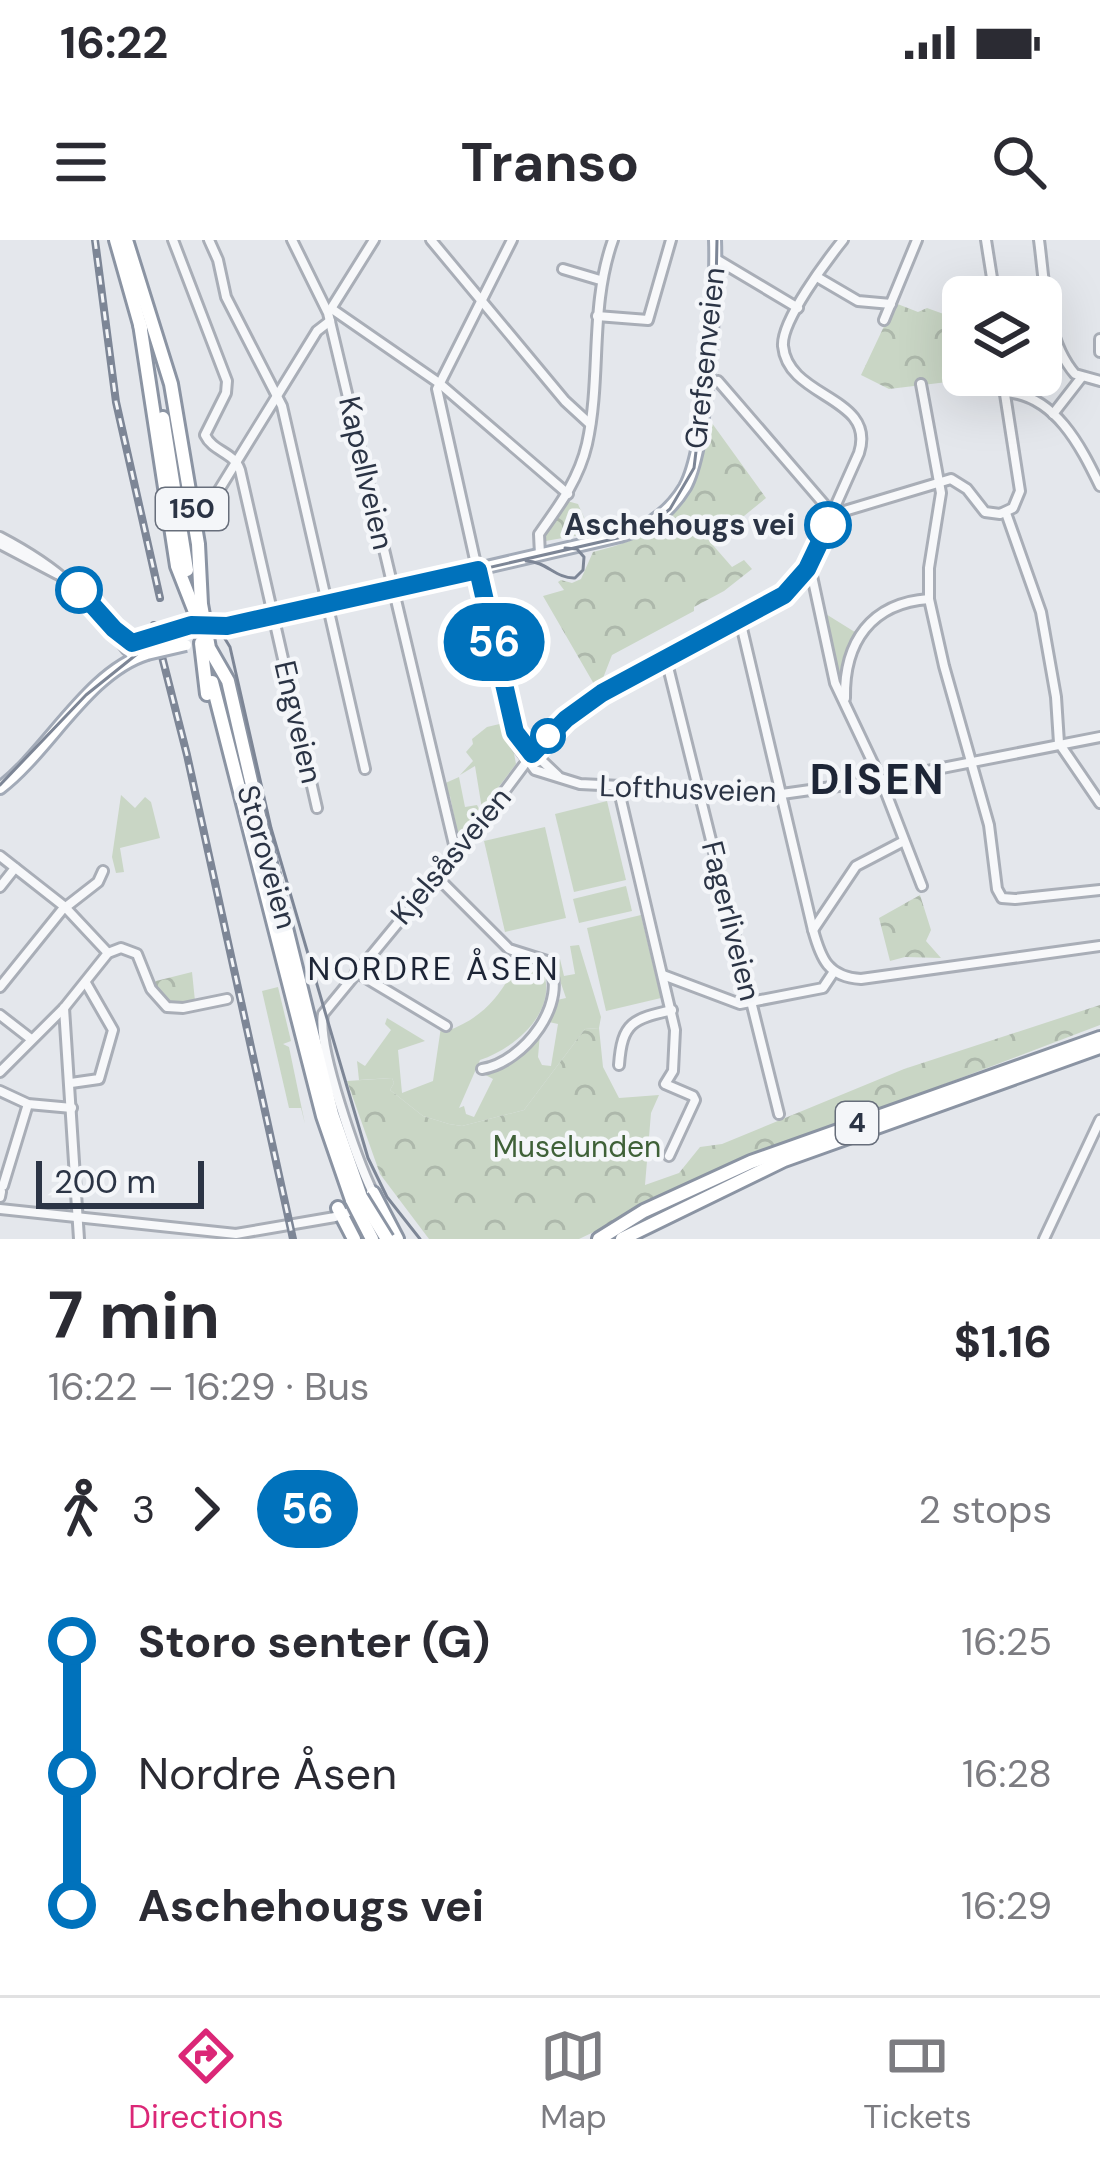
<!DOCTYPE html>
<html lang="en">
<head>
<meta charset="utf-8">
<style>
	:root { --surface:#fff; --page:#f2f2f3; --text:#2b2b33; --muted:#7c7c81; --line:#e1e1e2; --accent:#db2777 }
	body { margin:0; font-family:"DM Sans",sans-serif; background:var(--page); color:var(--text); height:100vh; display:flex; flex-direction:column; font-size:45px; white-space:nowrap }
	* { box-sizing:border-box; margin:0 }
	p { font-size:39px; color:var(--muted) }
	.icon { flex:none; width:66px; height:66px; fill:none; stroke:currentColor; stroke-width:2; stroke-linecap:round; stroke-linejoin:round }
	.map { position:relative; height:999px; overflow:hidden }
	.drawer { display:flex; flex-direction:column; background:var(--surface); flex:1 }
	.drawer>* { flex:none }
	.badge { padding:0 24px; border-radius:39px; font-size:42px; line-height:78px }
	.buttons { position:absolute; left:942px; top:36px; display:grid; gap:24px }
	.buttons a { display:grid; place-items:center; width:120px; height:120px; border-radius:18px; background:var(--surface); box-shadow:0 12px 48px #0002; font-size:60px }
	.scale { position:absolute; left:36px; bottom:30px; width:168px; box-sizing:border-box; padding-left:12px; border:6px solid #2b3445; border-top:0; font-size:33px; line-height:42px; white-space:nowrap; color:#2b3445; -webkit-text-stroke:9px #f4f6f9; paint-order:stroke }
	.map>.badge { position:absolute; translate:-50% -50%; box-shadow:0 0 0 6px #fff }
	.legs { display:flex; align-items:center; gap:18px; height:132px; padding:0 48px; font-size:39px }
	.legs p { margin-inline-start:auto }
	.head { display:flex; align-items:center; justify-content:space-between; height:204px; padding:0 48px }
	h1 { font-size:66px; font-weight:700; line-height:90px }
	ul { padding:0 48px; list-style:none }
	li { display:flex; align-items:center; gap:42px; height:132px; font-size:45px }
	li i { display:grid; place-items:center; width:18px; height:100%; margin:0 15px; background:currentColor }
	li i::after { content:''; width:30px; height:30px; margin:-15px; border:9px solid; border-radius:50%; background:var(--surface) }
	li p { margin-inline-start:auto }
	li:first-child i { background:linear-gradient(#0000 50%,currentColor 0) }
	li:last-child i { background:linear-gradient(currentColor 50%,#0000 0) }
	.status { display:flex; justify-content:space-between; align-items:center; height:84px; padding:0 60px; background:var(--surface); direction:ltr }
	.status svg { height:33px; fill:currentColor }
	header { display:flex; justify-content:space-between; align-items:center; height:156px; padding:0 48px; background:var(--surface); font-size:54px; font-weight:700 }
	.tab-bar { display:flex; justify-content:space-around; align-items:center; height:168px; border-top:3px solid var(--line); background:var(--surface); font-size:33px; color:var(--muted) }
	.tab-bar a { display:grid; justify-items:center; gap:6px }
	.tab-bar .selected { color:var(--accent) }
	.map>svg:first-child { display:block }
	.grass { fill:#c9d6c5 }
	.park { fill:url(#park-crowns) }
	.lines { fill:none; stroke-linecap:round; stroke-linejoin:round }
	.minor-casing { stroke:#a9aeb7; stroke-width:14 }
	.major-casing { stroke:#a3abb8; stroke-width:16 }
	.highway-casing { stroke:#8b94a3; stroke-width:18 }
	.minor { stroke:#f7f8fa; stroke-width:8 }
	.major { stroke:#fff; stroke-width:10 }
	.highway { stroke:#fff; stroke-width:12 }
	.tram { stroke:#7d8696; stroke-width:3 }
	.rail-casing { stroke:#7d8696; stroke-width:8 }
	.rail { stroke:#f4f6f9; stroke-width:3; stroke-dasharray:9; stroke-linecap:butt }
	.major-bridge-casing { stroke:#a3abb8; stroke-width:16; stroke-linecap:butt }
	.highway-bridge-casing { stroke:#8b94a3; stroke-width:18; stroke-linecap:butt }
	.major-bridge { stroke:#fff; stroke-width:10 }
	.highway-bridge { stroke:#fff; stroke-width:12 }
	.line-1-casing { stroke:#fff; stroke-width:27 }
	.line-1 { stroke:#0072bc; stroke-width:18 }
	.stop-1-dot { fill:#fff; stroke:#0072bc; stroke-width:6 }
	.labels { text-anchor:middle; stroke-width:9; stroke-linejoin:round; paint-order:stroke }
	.shield { fill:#f4f6f9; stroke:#676e7b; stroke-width:3 }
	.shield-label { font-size:27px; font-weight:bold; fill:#2b3445 }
	.street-label { font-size:30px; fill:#2b3445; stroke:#f4f6f9 }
	.stop-label { font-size:30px; font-weight:bold; fill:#2b3445; stroke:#f4f6f9; text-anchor:end }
	.park-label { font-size:30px; fill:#3f6138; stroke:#f4f6f9 }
	.neighbourhood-label { font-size:33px; letter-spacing:3px; fill:#1d2536; stroke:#f4f6f9 }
	.district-label { font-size:42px; font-weight:bold; letter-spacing:3px; fill:#1d2536; stroke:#f4f6f9 }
</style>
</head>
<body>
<div class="status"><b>16:22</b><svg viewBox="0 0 49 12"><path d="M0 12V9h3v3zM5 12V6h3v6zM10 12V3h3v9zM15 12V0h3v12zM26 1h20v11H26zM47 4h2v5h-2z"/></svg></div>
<header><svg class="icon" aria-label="menu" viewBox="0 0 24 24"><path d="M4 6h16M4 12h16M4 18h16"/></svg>Transo<svg class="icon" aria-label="search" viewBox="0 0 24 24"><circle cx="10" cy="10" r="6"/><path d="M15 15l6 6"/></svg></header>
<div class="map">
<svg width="1100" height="999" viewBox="0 0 1100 999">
	<defs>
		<pattern id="park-crowns" width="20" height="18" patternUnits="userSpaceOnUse" patternTransform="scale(3)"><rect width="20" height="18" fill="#c9d6c5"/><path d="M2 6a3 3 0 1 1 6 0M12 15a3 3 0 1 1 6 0" fill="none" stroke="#adb8ab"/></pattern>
	</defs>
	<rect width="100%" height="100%" fill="#e4e7ec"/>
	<g class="grass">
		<polygon points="821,371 858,394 848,411 842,448"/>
		<polygon points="508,482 516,524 482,569 475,526 460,535 473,521 466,512 473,504 472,499 487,487"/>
		<polygon points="459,537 465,567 477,565 483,577 459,602 454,600 451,588 456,586 450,556 444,556 441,545"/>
		<polygon points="121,555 135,568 145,557 151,562 160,598 120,608 124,632 116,633 112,617"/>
		<polygon points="607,561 626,640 574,652 555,574"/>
		<polygon points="545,587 566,678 505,692 484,601"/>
		<polygon points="626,646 632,671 579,683 573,659"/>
		<polygon points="641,675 661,758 606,771 587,688"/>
		<path d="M579 705 601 777 599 788 585 789 524 870 462 886 449 884 423 876 390 850 394 843 392 838 359 840 357 821 365 826 391 790 385 784 387 778 425 801 398 810 402 853 433 841 441 787 447 791C487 776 501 754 521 717L537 719C566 763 521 806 480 820L459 868 464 866 466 874 474 877 493 839 482 833 484 831 520 814 540 794 538 817 542 825 551 826 558 784 549 782 557 760 566 758 553 720 560 719 564 736 575 734 570 706Z"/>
		<polygon points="278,747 291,801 283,804 289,807 305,884 301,868 289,868 262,751"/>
	</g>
	<g class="park">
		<polygon points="895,63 918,72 927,68 963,81 963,135 981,138 889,149 861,135"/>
		<path d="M709 179 766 258 711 303 732 327 744 320 752 329 724 351 694 367V371L612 415 598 451 543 356 564 350 558 342 561 340 572 343 581 339 593 312C675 292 699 262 709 179Z"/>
		<polygon points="567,261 578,264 591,293 540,302"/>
		<polygon points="920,655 931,690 926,701 941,718 905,717 890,721 879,678"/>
		<polygon points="192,732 195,761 169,765 152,742"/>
		<polygon points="1100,765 1100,785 747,919 579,999 429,999 380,934 347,841 392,838 394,843 390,850 423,876 449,884 462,886 524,870 585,789 599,788 603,827 619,858 659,855 651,873 645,945 679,933 700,907 722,904 904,829"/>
	</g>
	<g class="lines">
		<defs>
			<g id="minor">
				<path d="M173 0 227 141 226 153 205 195C213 212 234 212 240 230L317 568"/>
				<polyline points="209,0 218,20 226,57 282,166 365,529"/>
				<polyline points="292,0 328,73 456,613"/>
				<polyline points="431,0 565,161 590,184"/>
				<polyline points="512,0 437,149 516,504 535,530 580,544 782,554 881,540 1100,497"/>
				<polyline points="986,0 995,57"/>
				<path d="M1039 0C1045 44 1045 99 1075 134L1100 141"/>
				<polyline points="716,19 798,68"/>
				<polyline points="563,29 600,40"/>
				<polyline points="817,37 858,61 891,64"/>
				<polyline points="332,69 439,143 568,254"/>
				<polyline points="329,72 374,0"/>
				<polyline points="597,76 648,80 671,0"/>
				<polyline points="884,80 917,0"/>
				<polyline points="1100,99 1100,112"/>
				<polyline points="718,141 830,271 841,272 951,239 967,249 985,272 1000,274 1013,268 1020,251 1002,135"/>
				<polyline points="921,144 941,253 929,328 929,359 944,426 989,585 997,649 1002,658 1015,659 1100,650"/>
				<path d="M1004 152C1055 154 1081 207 1100 246"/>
				<polyline points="1053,174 1081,138"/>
				<polyline points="1006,273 1041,372 1056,457 1059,503 1100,563"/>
				<polyline points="203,276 317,91 330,81"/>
				<path d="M0 297C63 330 85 355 127 410"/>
				<polyline points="0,304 57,334"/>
				<path d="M540 315 539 294C559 266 579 239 587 204 602 136 589 67 613 0"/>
				<polyline points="807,329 812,336 835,443 881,540 922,646"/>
				<path d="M740 380 813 690C821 719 828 737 861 739L1100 706"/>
				<polyline points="666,419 779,874"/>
				<path d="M845 458C844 402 871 363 929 359"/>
				<polyline points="517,497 558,536"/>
				<polyline points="618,547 675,790 673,831 665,844 693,856 695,860 669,916"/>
				<polyline points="0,616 65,667 108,713"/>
				<path d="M436 636 509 709 547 721C572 761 523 823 482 829"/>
				<polyline points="0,647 15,628"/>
				<polyline points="813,690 856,626 902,602"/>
				<polyline points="356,732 446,786"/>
				<polyline points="663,735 740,764 823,748 833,733"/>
				<polyline points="0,747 62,670 98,642 103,631"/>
				<polyline points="64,768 79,999"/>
				<polyline points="0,775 31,799"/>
				<path d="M619 825C622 782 633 779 672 770"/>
				<polyline points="0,832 64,768 108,713 121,708 137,714 151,749 167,767 183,768 227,759"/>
				<polyline points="71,843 99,839 113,790 86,743"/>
				<polyline points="0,851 28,864 72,868"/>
				<polyline points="3,946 28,864"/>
				<path d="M373 953C357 920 317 807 323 774L486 576 536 509 566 479 611 448 792 348 809 325 859 213C877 156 788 159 783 106 781 81 827 20 843 0"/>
				<polyline points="0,957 1,952"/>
				<polyline points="0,969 236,994 335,977 360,968"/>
				<polyline points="1044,999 1100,880"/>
			</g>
			<g id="major">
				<path d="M182 387 227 385 297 371 620 296C648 288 670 272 685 247 707 208 717 48 715 0"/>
				<polyline points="134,418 128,408 142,398"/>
				<path d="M0 548C48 512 88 432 147 414"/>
			</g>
			<g id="highway">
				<polyline points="116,0 141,88"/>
				<polyline points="126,0 171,144 198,304 201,364 209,408 228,441 266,606"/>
				<polyline points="140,84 177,326 197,377"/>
				<polyline points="163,178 187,330"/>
				<polyline points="201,403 207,454"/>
				<polyline points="212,442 323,876 352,960"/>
				<polyline points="265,603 332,874 361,957"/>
				<polyline points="373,953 397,999"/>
				<polyline points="338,968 354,999"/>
				<polyline points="599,999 644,971 751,922 1100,798"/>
				<polyline points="622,999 784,920 1100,807"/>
			</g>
		</defs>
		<use href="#minor" class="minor-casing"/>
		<use href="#major" class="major-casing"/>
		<use href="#highway" class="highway-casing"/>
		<use href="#minor" class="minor"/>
		<use href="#major" class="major"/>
		<use href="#highway" class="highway"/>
		<g class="tram">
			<path d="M526 321C546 321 556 339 575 338L583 330 584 317 577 309 565 308"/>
			<polyline points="205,389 222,394 230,407 271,588 368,918 387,957 420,999"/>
			<polyline points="0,545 86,455 147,406 622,297 650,285 670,269 694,228 716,46 717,0"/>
		</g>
		<defs>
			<g id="rail">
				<polyline points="95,0 116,162 160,358"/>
				<polyline points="154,385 187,515 293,999"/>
			</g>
		</defs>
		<use href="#rail" class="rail-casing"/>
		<use href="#rail" class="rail"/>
		<defs>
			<g id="major-bridge">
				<polyline points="142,398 182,387"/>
				<polyline points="147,414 186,405"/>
			</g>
			<g id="highway-bridge">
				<polyline points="361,957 387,999"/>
				<polyline points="352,960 372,999"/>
			</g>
		</defs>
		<use href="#major-bridge" class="major-bridge-casing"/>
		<use href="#highway-bridge" class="highway-bridge-casing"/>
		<use href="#major-bridge" class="major-bridge"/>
		<use href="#highway-bridge" class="highway-bridge"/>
	</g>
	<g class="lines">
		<defs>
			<polyline id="line-1" points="79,350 114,389 132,403 191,385 227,386 478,330 515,492 532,514 566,479 602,453 784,355 807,329 828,285"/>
		</defs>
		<use href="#line-1" class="line-1-casing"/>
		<use href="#line-1" class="line-1"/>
	</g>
	<g class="stop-1-dot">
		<circle cx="828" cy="285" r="21"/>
		<circle cx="79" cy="350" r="21"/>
		<circle cx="548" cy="496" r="15"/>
	</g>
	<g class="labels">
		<g class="shield">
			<rect x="156" y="248" width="72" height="42" rx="9"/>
			<rect x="836" y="862" width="42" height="42" rx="9"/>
		</g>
		<g class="shield-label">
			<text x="192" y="278">150</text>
			<text x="857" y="892">4</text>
		</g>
		<g class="street-label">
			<text transform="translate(705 118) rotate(-84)" y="10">Grefsenveien</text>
			<text transform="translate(366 233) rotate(77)" y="10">Kapellveien</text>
			<text transform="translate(298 482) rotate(77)" y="10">Engveien</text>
			<text transform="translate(688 549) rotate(2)" y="10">Lofthusveien</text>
			<text transform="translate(451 616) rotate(-50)" y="10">Kjelsåsveien</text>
			<text transform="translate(267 617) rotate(74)" y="10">Storoveien</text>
			<text transform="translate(731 681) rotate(76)" y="10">Fagerliveien</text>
		</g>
		<g class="stop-label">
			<text x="795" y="295">Aschehougs vei</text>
		</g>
		<g class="park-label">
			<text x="577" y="917">Muselunden</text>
		</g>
		<g class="neighbourhood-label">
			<text x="434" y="740">NORDRE ÅSEN</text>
		</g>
		<g class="district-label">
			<text x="878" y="554">DISEN</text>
		</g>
	</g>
</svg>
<div class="buttons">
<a><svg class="icon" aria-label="layers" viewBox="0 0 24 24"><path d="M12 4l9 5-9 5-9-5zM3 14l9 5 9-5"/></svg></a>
</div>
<div class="scale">200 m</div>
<b class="badge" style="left:494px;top:402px;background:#0072bc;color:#fff">56</b>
</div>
<section class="drawer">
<div class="head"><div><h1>7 min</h1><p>16:22 – 16:29 · Bus</p></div><b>$1.16</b></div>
<div class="legs"><svg class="icon" aria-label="walk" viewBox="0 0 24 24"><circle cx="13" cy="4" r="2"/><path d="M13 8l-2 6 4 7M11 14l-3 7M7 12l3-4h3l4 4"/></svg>3<svg class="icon" aria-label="forward" viewBox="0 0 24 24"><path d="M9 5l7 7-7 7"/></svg><b class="badge" style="background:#0072bc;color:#fff">56</b><p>2 stops</p></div>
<ul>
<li><i style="color:#0072bc"></i><b>Storo senter (G)</b><p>16:25</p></li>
<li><i style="color:#0072bc"></i><span>Nordre Åsen</span><p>16:28</p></li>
<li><i style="color:#0072bc"></i><b>Aschehougs vei</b><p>16:29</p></li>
</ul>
</section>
<nav class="tab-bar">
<a class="selected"><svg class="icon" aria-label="directions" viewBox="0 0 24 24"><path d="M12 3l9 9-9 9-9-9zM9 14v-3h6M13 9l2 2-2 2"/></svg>Directions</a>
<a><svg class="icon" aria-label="map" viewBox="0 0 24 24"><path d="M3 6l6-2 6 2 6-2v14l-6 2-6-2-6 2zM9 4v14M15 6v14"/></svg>Map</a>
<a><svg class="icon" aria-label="tickets" viewBox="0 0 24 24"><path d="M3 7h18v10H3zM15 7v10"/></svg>Tickets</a>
</nav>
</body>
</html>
